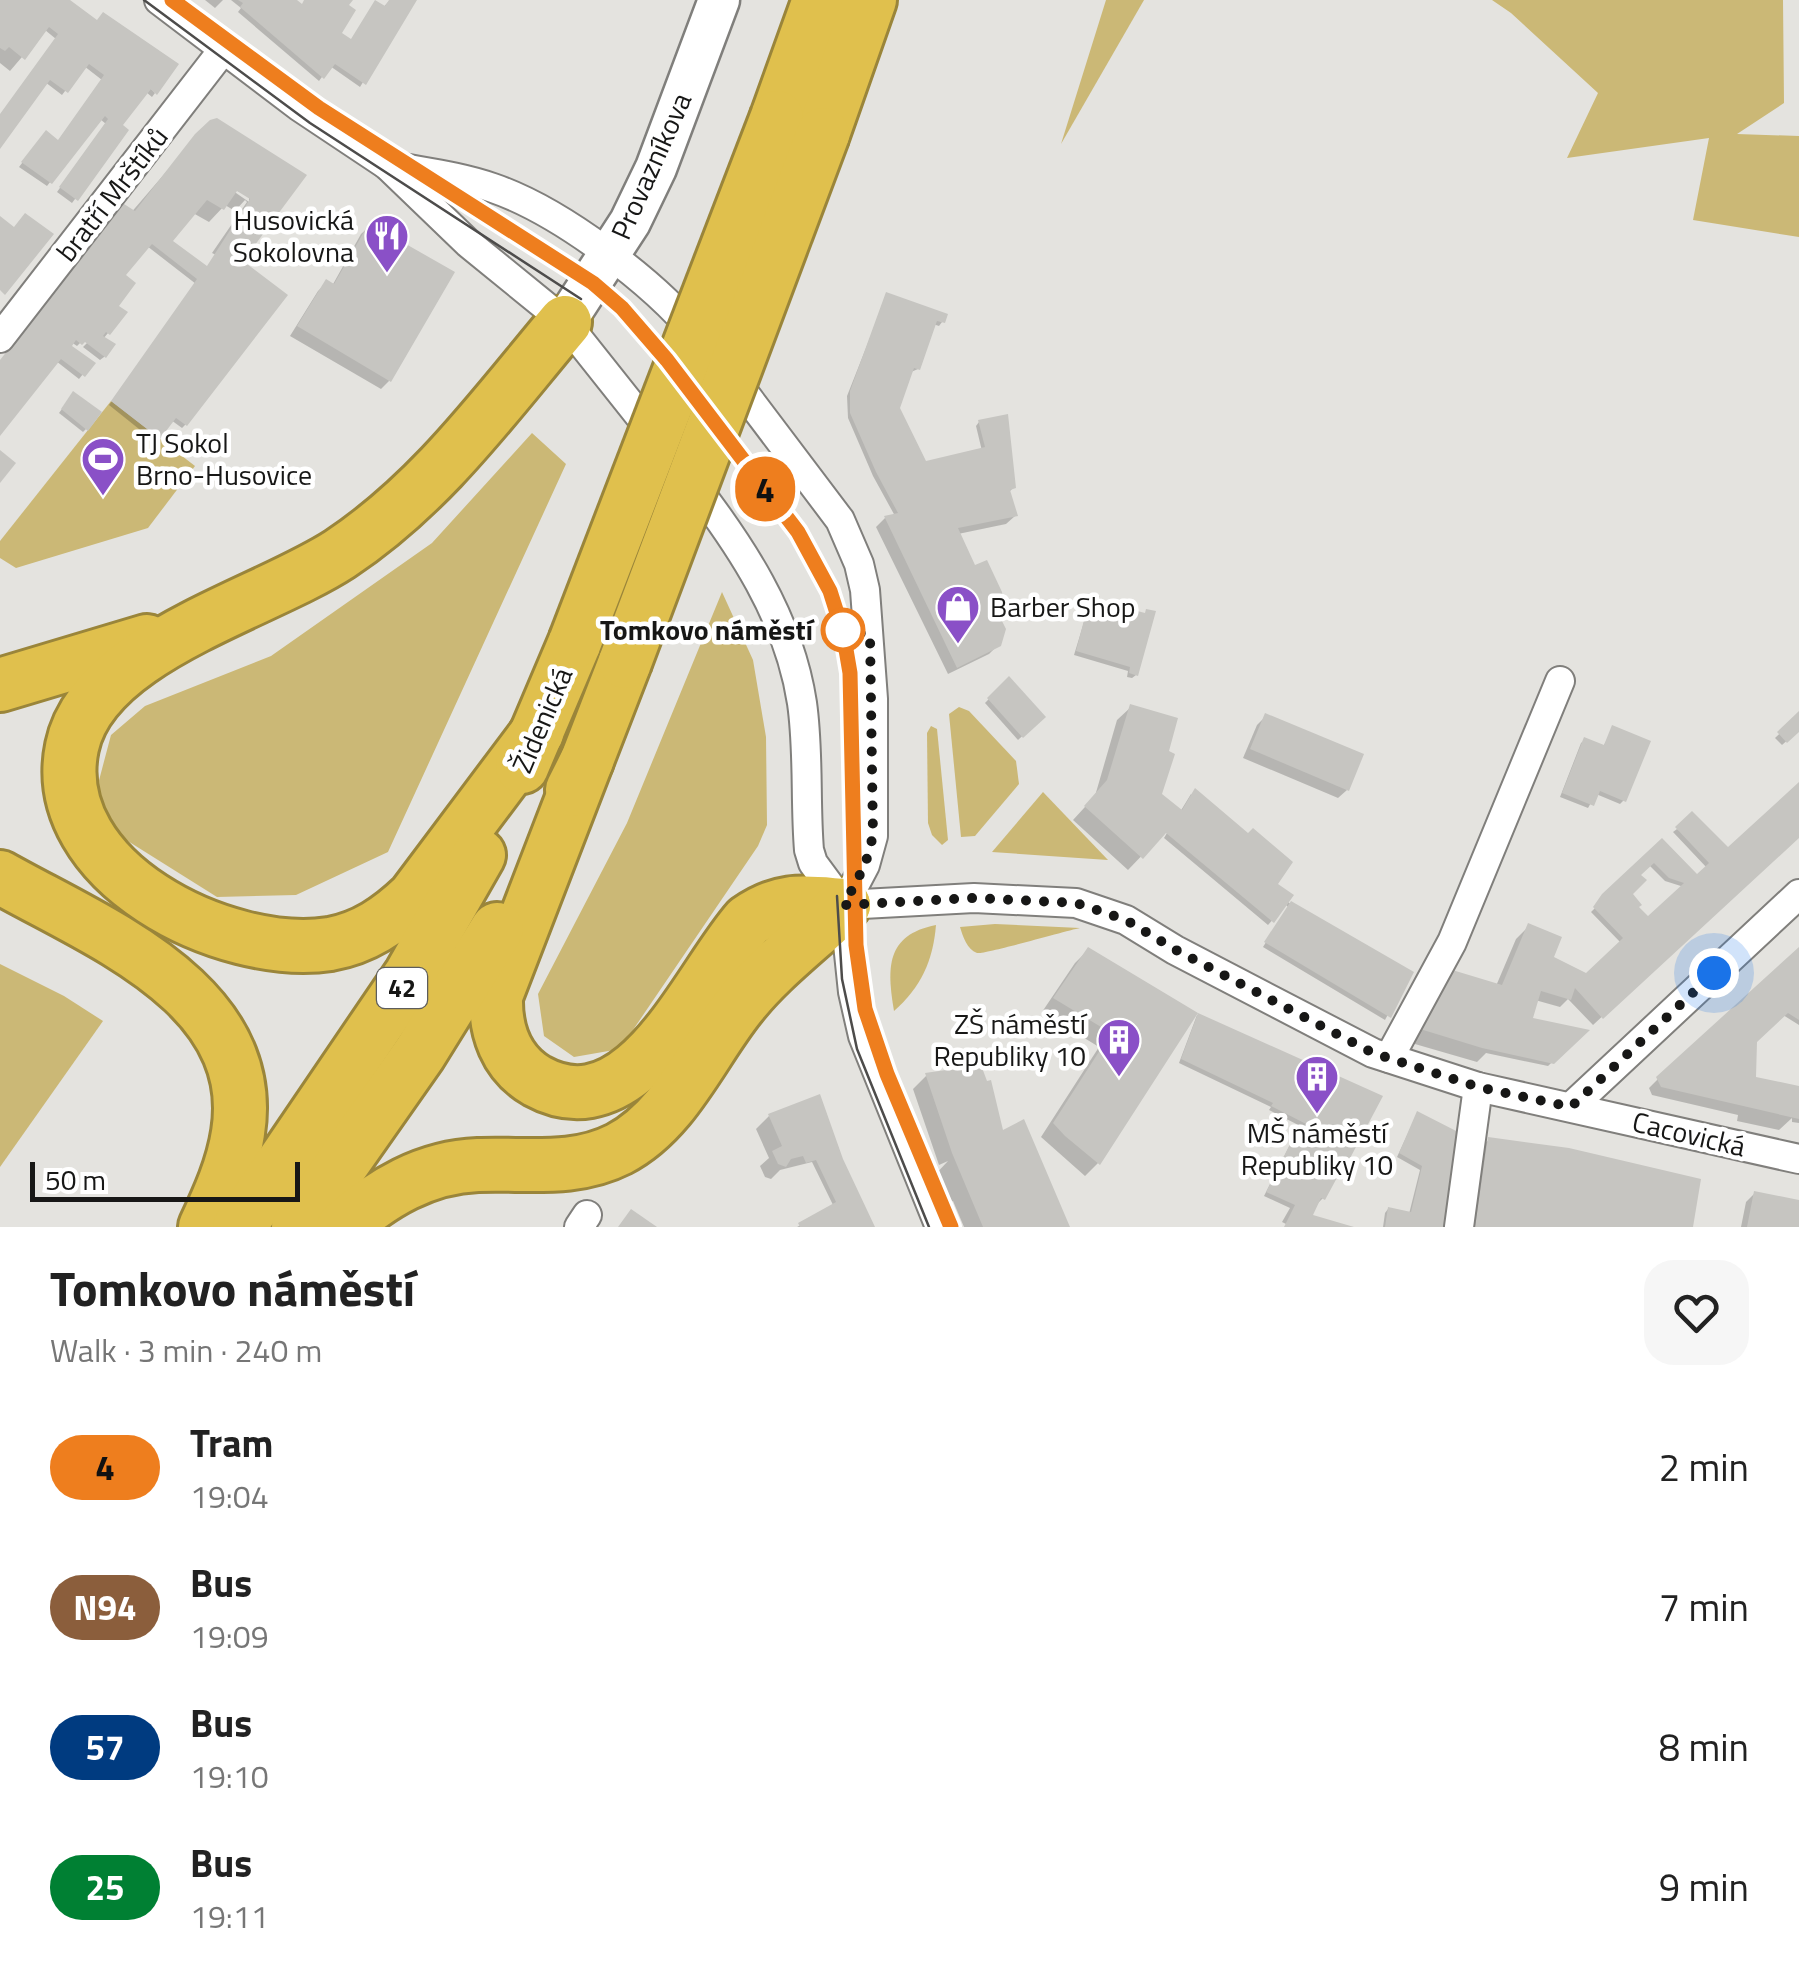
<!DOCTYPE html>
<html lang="en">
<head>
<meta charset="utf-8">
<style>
	:root { --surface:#fff; --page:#f6f6f6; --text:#222; --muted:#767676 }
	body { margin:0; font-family:"Titillium Web",sans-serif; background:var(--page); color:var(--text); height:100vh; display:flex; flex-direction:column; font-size:38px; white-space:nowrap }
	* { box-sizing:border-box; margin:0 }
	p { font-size:32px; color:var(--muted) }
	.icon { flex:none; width:55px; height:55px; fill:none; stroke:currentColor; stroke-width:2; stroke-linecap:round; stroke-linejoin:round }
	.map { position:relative; height:1227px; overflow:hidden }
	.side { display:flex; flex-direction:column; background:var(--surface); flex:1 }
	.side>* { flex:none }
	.badge { padding:0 20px; border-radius:32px; font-size:35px; line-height:65px }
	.scale { position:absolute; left:30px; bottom:25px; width:270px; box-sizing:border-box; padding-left:10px; border:5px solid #171716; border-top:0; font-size:28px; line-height:35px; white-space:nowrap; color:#171716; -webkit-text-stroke:8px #fff; paint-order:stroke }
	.you { position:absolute; width:50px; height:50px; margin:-25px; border:8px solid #fff; border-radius:50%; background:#1a73e8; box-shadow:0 0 0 15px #1a73e833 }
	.map>.badge { position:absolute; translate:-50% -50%; box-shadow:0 0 0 5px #fff }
	.round { display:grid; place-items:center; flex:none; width:105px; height:105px; border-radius:30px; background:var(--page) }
	.summary { display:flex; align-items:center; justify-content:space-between; height:170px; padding:0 50px }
	h1 { font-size:48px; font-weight:700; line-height:75px }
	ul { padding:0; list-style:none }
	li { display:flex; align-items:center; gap:30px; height:140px; padding:0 50px }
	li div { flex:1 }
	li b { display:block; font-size:38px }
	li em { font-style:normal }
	li .badge { min-width:110px; font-weight:700; text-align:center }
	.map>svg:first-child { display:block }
	.green { fill:#cbb876 }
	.shadow { fill:#0003; fill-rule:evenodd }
	.building { fill:#c6c5c1; fill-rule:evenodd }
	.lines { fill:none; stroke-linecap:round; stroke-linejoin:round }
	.street-casing { stroke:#807f7c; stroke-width:32 }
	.secondary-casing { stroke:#807f7c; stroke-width:45 }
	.highway-casing { stroke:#9a853a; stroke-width:58 }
	.street { stroke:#fff; stroke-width:28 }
	.secondary { stroke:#fff; stroke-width:40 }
	.highway { stroke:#e0c04d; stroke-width:52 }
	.tram { stroke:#4d4c4b; stroke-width:2.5 }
	.highway-bridge-casing { stroke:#9a853a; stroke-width:58; stroke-linecap:butt }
	.highway-bridge { stroke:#e0c04d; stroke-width:52 }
	.line-casing { stroke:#fff; stroke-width:22 }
	.line { stroke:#ee7e1e; stroke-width:15 }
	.walk { stroke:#171716; stroke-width:10; stroke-dasharray:0 18 }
	.stop-dot { fill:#fff; stroke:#ee7e1e; stroke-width:5 }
	.labels { text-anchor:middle; stroke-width:9; stroke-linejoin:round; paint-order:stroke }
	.shield { fill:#fff; stroke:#5d5d5c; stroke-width:2.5 }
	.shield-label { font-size:25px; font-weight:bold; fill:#171716 }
	.street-label { font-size:28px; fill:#171716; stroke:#fff }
	.poi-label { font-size:28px; fill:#171716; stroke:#fff; text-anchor:end }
	.stop-label { font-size:28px; font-weight:bold; fill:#171716; stroke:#fff; text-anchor:end }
</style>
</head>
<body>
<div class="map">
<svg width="1799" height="1227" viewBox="0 0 1799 1227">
	<rect width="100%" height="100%" fill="#e4e3df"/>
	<g class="green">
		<polygon points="1106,0 1144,0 1061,144"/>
		<polygon points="1492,0 1783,0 1784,103 1737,134 1799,136 1799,237 1693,220 1709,138 1567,158 1598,93 1511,13"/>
		<polygon points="111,401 195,466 148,528 16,568 0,558 0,541"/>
		<polygon points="532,433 566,464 388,852 296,895 217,897 115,833 97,788 111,735 145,706 271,656 432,543"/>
		<polygon points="722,592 753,660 766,737 767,825 758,846 620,1049 574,1057 544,1036 538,994 627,823"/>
		<polygon points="959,707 969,711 1016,761 1019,784 975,836 961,837 949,714"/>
		<polygon points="931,726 937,729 948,840 942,845 932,835 928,823 927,733"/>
		<polygon points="1043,792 1108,860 992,852"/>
		<path d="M995 924 1080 928C1065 931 983 955 977 953 967 949 963 937 960 927Z"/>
		<path d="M936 925C933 961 921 987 894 1011 887 969 885 935 936 925Z"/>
		<polygon points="0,964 64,996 103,1021 0,1167"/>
	</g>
	<g class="shadow">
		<polygon points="0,0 66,0 155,93 152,97 146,92 119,126 126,131 72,203 57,192 106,124 100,119 47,186 19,167 42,137 58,142 102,80 84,66 62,95 45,82 0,145 0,116 56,39 45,30 10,71 0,63"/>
		<polygon points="205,0 223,0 215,8"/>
		<polygon points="231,0 293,0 301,7 306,0 349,0 339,33 351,42 390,0 414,0 360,87 330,66 319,81 238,12 241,8"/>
		<path d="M197 136 278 158 239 261 284 295 185 425 182 428 171 420 154 441 109 405 196 284 147 246 122 276 108 333 103 339 113 345 104 357 100 360 83 347 93 337 89 334 77 346 71 342 68 347 92 363 79 379 56 361 0 432V365ZM226 186 249 196V202ZM245 200 247 202 212 253 216 255 206 269 170 241 193 213 209 222 225 205 235 211Z"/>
		<polygon points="370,226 389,381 381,389 290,336 318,291 327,282 332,286 361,234"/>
		<polygon points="887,295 942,322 939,326 933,324 918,369 911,372 898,408 925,464 982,451 976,426 979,422 1014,487 1008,493 1015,516 1006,524 958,534 974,568 1001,605 995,611 999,644 989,654 948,674 876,527 885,518 895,516 873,476 848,418 847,396"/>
		<polygon points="70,398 86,429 83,432 59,413"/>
		<polygon points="1092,596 1136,675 1132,678 1127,677 1128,671 1074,655"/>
		<polygon points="1008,679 1043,717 1018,740 985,703"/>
		<polygon points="1131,707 1159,795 1180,812 1191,794 1275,884 1286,901 1410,973 1385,1020 1263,947 1288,907 1286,905 1268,925 1164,838 1173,823 1128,870 1073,820 1095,796 1117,720"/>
		<polygon points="1799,715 1799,730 1782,745 1775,738"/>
		<polygon points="1266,716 1347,790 1338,798 1243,758 1257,725"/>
		<polygon points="1613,728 1624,800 1620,804 1596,794 1588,808 1560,797 1581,743 1585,740 1603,747"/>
		<path d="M1799 785V834L1593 1025 1568 999 1560 1007 1535 1000 1530 1020 1585 1031 1548 1066 1486 1053 1477 1062 1408 1042 1437 985 1496 986 1516 939 1529 926 1551 958 1587 976 1621 943 1591 912 1662 842 1697 878 1707 868 1673 832 1677 829 1728 851ZM1649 865 1665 881 1684 887 1647 920 1635 908 1630 894 1638 875Z"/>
		<polygon points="1088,950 1195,1014 1098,1163 1085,1176 1041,1137 1099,1047 1042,1012 1075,963"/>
		<polygon points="1799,951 1799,1025 1783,1015 1754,1041 1754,1079 1799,1089 1799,1123 1792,1122 1792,1118 1779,1130 1737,1121 1738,1115 1652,1095 1649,1088 1658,1079"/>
		<polygon points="1197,1015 1379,1098 1323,1198 1313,1208 1286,1224 1282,1222 1290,1208 1264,1196 1289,1147 1298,1146 1306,1129 1269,1110 1271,1107 1179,1063"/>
		<polygon points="927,1075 1001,1133 1067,1227 964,1227 953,1201 940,1207 930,1180 948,1161 939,1165 913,1089"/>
		<polygon points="1417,1114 1443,1227 1383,1227 1385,1213 1388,1209 1409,1214 1420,1170 1397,1157"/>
		<polygon points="769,1116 836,1147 872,1227 797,1227 834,1207 812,1162 780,1170 771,1179 765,1177 760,1166 769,1158 756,1129"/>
		<polygon points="1489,1140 1690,1227 1464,1227 1477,1191 1485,1143"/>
		<polygon points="1755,1193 1799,1201 1799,1227 1741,1227 1746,1202"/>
	</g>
	<g class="building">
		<polygon points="0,0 70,0 97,20 103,12 179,64 157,95 151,89 123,125 129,130 78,201 59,187 108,119 105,116 52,184 21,162 46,130 58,140 104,75 89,64 68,93 50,80 0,149 0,114 58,34 49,27 25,60 9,47 5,51 0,48"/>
		<polygon points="238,0 297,0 302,4 304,0 353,0 349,5 356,10 342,33 351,39 375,0 385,6 389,0 417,0 366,85 335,64 324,79 240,7 243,3"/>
		<path d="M217 118 307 175 243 261 288 295 187 426 176 418 160 439 111 401 197 279 152 244 126 275 136 283 119 306 128 312 110 335 106 332 103 336 116 344 106 358 85 342 82 345 76 340 72 346 96 363 85 377 61 359 0 436V360L124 204 135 211 195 134 210 120ZM237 191 250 199 207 266 173 241 207 200 224 210Z"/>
		<polygon points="25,213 54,234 5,295 0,290 0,216 14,227"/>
		<polygon points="369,223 455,272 391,382 297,326 326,279 334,284"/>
		<polygon points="886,292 948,314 945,323 937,321 920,370 914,368 900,408 926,461 985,447 978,420 1008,414 1016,488 1010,490 1018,516 958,528 975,565 987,560 1002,592 1004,606 996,609 1006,629 1001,646 957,668 884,516 898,513 876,472 850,413 850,391"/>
		<polygon points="73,391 102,412 88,431 61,409"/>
		<polygon points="0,450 16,463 0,483"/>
		<polygon points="1091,593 1100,596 1099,601 1145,613 1146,609 1156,611 1138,676 1129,673 1130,667 1076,651"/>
		<polygon points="1009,676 1046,717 1023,738 987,698"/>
		<polygon points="1130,704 1178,718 1169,751 1175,754 1162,794 1182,810 1195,788 1248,833 1253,828 1293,862 1278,884 1294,895 1274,923 1166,833 1143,859 1084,806 1107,780"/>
		<polygon points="1799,711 1799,732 1787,743 1777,732"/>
		<polygon points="1265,713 1364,754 1349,791 1250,749"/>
		<polygon points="1612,725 1651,741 1626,802 1600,791 1594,806 1562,793 1584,737 1604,745"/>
		<path d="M1799 782V838L1603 1019 1575 988 1571 1000 1541 991 1533 1018 1590 1030 1554 1064 1482 1048 1420 1029 1449 969 1502 985 1528 923 1562 937 1554 957 1586 973 1623 938 1593 907 1602 894 1662 838 1697 874 1709 863 1675 827 1692 811 1728 847ZM1654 863 1669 878 1684 883 1648 916 1639 907 1642 905 1633 894 1647 880 1641 875Z"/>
		<polygon points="1291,901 1414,972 1391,1018 1264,942"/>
		<polygon points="1088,947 1198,1013 1383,1096 1348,1162 1346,1161 1325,1200 1321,1198 1313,1215 1354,1227 1284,1227 1295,1205 1266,1192 1292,1140 1299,1144 1308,1125 1271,1106 1273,1103 1181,1059 1198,1013 1100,1165 1065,1136 1053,1123 1111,1033 1053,998"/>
		<polygon points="1799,947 1799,1020 1788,1013 1757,1042 1756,1077 1799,1086 1799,1119 1661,1087 1656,1077"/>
		<polygon points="981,1065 987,1081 991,1080 1003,1130 1024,1119 1070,1227 983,1227 952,1153 925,1073"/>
		<polygon points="820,1094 843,1159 875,1227 800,1227 798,1223 836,1202 816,1160 806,1163 803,1156 791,1159 786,1167 778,1164 772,1151 782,1146 768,1114"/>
		<polygon points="1417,1111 1464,1135 1447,1227 1385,1227 1388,1207 1411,1212 1422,1166 1399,1153"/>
		<polygon points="1488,1137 1569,1148 1701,1179 1693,1227 1475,1227"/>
		<polygon points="1754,1191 1799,1200 1799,1227 1747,1227"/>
		<polygon points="631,1209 657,1227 618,1227"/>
	</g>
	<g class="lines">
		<defs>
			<g id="street">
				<polyline points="159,0 300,107 387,165 468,243 565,322 658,439"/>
				<path d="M387 165C422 172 459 176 493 188 560 211 654 282 698 336"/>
				<polyline points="0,338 223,50"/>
				<polyline points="729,373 840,520 859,564 865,590 873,699 873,836 865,865 844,905"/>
				<path d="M688 477C740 544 789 617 802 703 809 752 805 801 809 850L813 863 844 905"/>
				<polyline points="844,905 974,898 1076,903 1126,920 1175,950 1373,1053 1478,1087 1799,1159"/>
				<polyline points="844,905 853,992 863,1036 940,1227"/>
				<polyline points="1389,1058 1452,942 1560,681"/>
				<polyline points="1571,1107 1799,894"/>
				<polyline points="579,1227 587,1215"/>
				<polyline points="1459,1227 1478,1087"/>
			</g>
			<polyline id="secondary" points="565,322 630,222 656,168 719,0"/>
			<g id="highway">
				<polyline points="777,117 819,0"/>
				<polyline points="823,134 870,0"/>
				<polyline points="0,685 147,641"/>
				<path d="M537 733 414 897C390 920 364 938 330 944 225 960 46 872 72 747 92 648 262 605 340 554 432 493 495 405 565 322"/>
				<path d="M587 760 496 996C495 1031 506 1063 537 1081 635 1135 697 979 748 921 782 897 805 902 844 905"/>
				<polyline points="522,767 575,642"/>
				<polyline points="572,790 587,760 625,662"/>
				<path d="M0 877C97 932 260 994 238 1133 233 1166 219 1197 205 1227"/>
				<polyline points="239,1227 411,974 479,855"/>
				<polyline points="298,1227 420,1053 497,929"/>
				<path d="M343 1227C382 1193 425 1167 478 1165 527 1163 574 1172 619 1149 675 1120 702 1052 740 1005 769 968 810 938 844 905"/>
			</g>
		</defs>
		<use href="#street" class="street-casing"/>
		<use href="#secondary" class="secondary-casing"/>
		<use href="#highway" class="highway-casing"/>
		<use href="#street" class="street"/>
		<use href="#secondary" class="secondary"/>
		<use href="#highway" class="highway"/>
		<g class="tram">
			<polyline points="144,0 310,123 581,299"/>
			<polyline points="172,0 319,108 593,283"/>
			<path d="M855 884C854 925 856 966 865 1006 881 1082 922 1155 951 1227"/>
			<polyline points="837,896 842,979 857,1049 929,1227"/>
		</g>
		<defs>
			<g id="highway-bridge">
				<polyline points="575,642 777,117"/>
				<polyline points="625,662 823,134"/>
			</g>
		</defs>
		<use href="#highway-bridge" class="highway-bridge-casing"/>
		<use href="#highway-bridge" class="highway-bridge"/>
	</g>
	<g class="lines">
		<defs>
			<polyline id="line" points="172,0 319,108 593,283 622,308 667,360 798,532 830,591 843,632 850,673 856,945 865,1009 887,1074 951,1227"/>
		</defs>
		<use href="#line" class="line-casing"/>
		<use href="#line" class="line"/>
		<polyline class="walk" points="843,630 870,635 873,836 865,865 844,905 974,898 1076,903 1126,920 1176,950 1373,1053 1478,1087 1571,1107 1714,973"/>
	</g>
	<defs>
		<symbol id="restaurant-pin" viewBox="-11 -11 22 30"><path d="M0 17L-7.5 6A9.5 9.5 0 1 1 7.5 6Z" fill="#8a50c7" stroke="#fff"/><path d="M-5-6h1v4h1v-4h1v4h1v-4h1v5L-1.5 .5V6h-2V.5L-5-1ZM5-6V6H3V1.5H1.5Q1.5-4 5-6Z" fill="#fff"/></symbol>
		<symbol id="stadium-pin" viewBox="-11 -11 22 30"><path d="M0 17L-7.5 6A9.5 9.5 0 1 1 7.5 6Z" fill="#8a50c7" stroke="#fff"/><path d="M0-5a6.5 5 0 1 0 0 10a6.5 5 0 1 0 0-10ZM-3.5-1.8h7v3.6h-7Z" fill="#fff"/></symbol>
		<symbol id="shop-pin" viewBox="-11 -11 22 30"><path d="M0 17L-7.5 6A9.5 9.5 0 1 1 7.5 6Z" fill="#8a50c7" stroke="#fff"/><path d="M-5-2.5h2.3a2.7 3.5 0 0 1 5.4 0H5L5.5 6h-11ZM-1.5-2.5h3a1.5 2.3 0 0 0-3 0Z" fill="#fff"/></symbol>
		<symbol id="building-pin" viewBox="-11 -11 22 30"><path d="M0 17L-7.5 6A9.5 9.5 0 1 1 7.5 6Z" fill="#8a50c7" stroke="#fff"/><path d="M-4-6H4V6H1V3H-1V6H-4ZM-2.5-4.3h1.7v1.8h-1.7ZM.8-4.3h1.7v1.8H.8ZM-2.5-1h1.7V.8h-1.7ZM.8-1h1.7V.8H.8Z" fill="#fff"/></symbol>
	</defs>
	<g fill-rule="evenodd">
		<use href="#restaurant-pin" x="362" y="211" width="50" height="68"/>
		<use href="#stadium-pin" x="78" y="434" width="50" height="68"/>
		<use href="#shop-pin" x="933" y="582" width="50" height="68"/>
		<use href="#building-pin" x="1094" y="1015" width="50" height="68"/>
		<use href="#building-pin" x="1292" y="1052" width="50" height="68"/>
	</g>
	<circle class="stop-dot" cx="843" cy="630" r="20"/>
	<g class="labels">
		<rect class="shield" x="377" y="968" width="50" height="40" rx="8"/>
		<g class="shield-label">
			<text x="402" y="997">42</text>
		</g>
		<g class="street-label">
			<text transform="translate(651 166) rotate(-66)" y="10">Provazníkova</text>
			<text transform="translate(112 194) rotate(-52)" y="10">bratří Mrštíků</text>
			<text transform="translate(542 720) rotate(-67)" y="10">Židenická</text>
			<text transform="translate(1689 1134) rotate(13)" y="10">Cacovická</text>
		</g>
		<g class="poi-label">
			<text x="354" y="230">Husovická<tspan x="354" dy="32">Sokolovna</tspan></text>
			<text x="136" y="453" text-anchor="start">TJ Sokol<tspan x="136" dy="32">Brno-Husovice</tspan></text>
			<text x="990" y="617" text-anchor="start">Barber Shop</text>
			<text x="1086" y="1034">ZŠ náměstí<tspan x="1086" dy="32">Republiky 10</tspan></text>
			<text x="1317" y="1143" text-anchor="middle">MŠ náměstí<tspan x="1317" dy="32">Republiky 10</tspan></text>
		</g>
		<g class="stop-label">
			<text x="813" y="640">Tomkovo náměstí</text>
		</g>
	</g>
</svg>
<div class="scale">50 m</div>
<div class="you" style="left:1714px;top:973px"></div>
<b class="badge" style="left:765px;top:489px;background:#ee7e1e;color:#111">4</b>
</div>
<section class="side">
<div class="summary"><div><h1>Tomkovo náměstí</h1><p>Walk · 3 min · 240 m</p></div><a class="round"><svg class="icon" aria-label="heart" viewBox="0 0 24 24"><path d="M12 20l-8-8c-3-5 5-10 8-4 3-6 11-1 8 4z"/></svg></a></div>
<ul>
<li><span class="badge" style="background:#ee7e1e;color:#111">4</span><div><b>Tram</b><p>19:04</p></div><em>2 min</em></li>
<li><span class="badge" style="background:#8b5e3c;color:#fff">N94</span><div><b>Bus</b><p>19:09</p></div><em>7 min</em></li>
<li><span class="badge" style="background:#003b80;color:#fff">57</span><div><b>Bus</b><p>19:10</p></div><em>8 min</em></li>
<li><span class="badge" style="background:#008033;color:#fff">25</span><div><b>Bus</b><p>19:11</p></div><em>9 min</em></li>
</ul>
</section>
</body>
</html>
